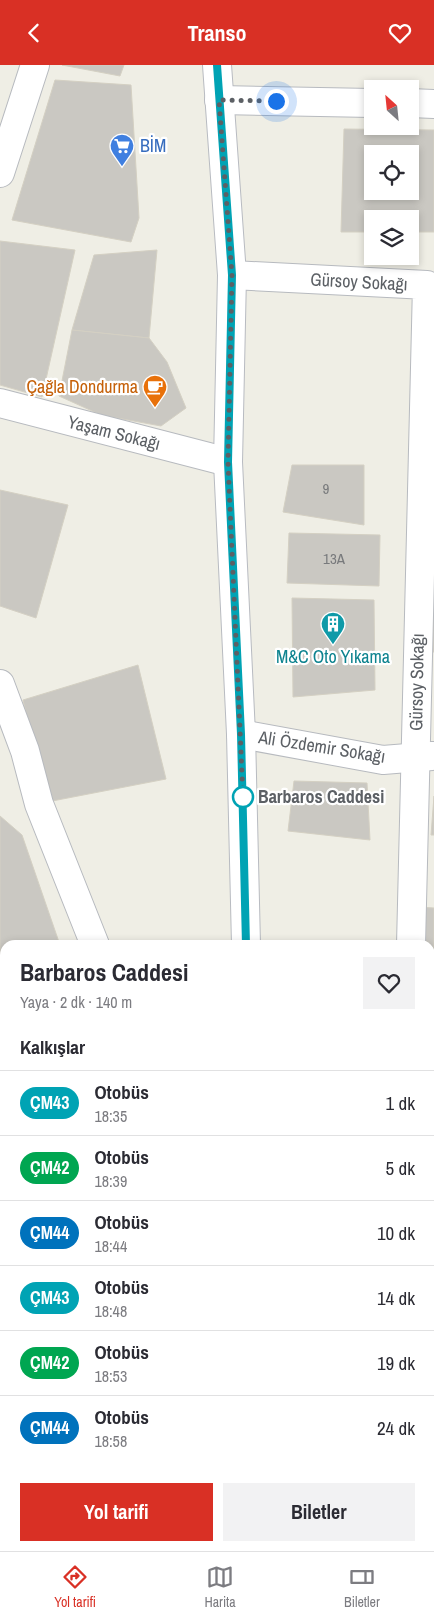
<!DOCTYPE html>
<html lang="tr">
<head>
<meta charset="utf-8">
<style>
	:root { --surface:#fff; --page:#f2f2f3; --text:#2b2b33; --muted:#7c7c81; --line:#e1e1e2; --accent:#d93025 }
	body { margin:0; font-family:"Archivo Narrow",sans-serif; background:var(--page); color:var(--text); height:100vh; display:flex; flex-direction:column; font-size:19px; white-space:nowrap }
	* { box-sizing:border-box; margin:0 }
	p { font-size:16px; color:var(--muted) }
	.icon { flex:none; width:28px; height:28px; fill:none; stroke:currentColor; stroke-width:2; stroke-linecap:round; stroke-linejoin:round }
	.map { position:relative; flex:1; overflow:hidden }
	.panel { position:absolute; left:0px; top:875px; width:435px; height:611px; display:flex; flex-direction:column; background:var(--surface); border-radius:15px 15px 0 0; box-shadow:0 2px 8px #0003 }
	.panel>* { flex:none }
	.badge { padding:0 10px; border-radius:16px; font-size:18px; line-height:32px }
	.needle { width:32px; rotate:333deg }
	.controls { position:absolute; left:364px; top:15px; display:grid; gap:10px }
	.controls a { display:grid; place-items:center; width:55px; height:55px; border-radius:0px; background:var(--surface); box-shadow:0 2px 8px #0003; font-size:25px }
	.you { position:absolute; width:25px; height:25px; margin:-12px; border:4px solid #fff; border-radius:50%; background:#1a73e8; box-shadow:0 0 0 8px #1a73e833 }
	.map>.badge { position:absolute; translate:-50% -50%; box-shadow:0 0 0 2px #fff }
	h2 { padding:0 20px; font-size:19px; line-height:45px }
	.round { display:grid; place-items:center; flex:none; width:52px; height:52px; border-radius:0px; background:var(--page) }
	.headline { display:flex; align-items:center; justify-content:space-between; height:85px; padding:0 20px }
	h1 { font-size:24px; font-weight:700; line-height:38px }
	.button { display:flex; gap:10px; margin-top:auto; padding:10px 20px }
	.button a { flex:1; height:58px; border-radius:0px; background:var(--accent); color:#fff; font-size:20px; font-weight:700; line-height:58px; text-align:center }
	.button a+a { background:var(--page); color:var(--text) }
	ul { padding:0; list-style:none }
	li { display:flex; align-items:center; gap:15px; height:65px; padding:0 20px; border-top:1px solid var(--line) }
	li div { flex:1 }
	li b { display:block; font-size:19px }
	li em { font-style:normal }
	li .badge { min-width:55px; font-weight:700; text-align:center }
	header { display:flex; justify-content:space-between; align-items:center; height:65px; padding:0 20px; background:var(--accent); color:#fff; font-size:22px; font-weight:700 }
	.tab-bar { display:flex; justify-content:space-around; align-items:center; height:70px; border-top:1px solid var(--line); background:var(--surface); font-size:14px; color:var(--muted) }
	.tab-bar a { display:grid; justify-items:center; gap:2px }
	.tab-bar .current { color:var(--accent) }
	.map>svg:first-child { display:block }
	.green { fill:#c1e7c4 }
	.building { fill:#cac8c2; stroke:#d4d0c3; fill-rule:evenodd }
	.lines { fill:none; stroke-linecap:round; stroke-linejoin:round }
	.minor-casing { stroke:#b7babf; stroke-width:30 }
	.secondary-casing { stroke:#b8bbc1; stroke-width:30 }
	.minor { stroke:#fff; stroke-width:28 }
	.secondary { stroke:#fff; stroke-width:28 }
	.line-casing { stroke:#fff; stroke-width:11 }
	.line { stroke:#00a3b4; stroke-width:8 }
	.walk { stroke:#5c6065; stroke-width:5; stroke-dasharray:0 9 }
	.stop-dot { fill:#fff; stroke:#00a3b4; stroke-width:2.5 }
	.labels { text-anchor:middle; stroke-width:4.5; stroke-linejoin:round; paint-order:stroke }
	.number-label { font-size:15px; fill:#787a7c }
	.shop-label { font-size:18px; fill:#366cbe; stroke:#fff; text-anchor:start }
	.street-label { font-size:18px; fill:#5c6065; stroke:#fff }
	.food-label { font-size:18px; fill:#c56008; stroke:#fff; text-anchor:end }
	.culture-label { font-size:18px; fill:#0d838f; stroke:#fff }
	.stop-label { font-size:18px; font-weight:bold; fill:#5c6065; stroke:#fff; text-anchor:start }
</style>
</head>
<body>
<header><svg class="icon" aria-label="back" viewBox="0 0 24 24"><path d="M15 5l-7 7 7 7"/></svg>Transo<svg class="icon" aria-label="heart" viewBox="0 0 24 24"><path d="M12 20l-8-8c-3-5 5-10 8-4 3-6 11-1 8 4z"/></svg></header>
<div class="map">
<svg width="434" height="1486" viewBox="0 0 434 1486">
	<rect width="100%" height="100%" fill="#efeee5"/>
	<polygon class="green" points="430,1347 434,1347 434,1486 298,1486 298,1481 430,1481"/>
	<g class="building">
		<polygon points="62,0 124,0 120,11"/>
		<polygon points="55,15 131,20 139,153 131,177 12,155"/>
		<path d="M344 64 434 65V167H410V154H372V167H341ZM372 89H410V126H372Z"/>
		<polygon points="0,176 75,185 42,332 0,320"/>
		<polygon points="157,185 149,273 72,265 94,190"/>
		<polygon points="72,265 149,273 167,297 186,343 161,361 101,350 59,331"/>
		<polygon points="292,400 364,400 364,460 283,447"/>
		<polygon points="0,425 68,440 36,553 0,541"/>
		<polygon points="289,468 380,470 379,521 287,518"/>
		<polygon points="292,533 374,535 375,625 293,632"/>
		<polygon points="428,538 434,538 434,587 426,587"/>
		<polygon points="138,600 166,714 47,737 23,635"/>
		<polygon points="294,716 367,718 370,775 288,766"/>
		<polygon points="434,731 434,770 431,770"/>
		<polygon points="0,751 22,770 60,880 5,880 5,901 0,902"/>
		<polygon points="419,842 434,843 434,900 430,899 430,880 416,880"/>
		<rect x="430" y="917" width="4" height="47"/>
		<polygon points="5,944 5,1061 0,1062 0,946"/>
		<rect x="430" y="971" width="4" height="52"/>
		<rect x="430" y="1045" width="4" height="89"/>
		<polygon points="5,1086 5,1127 0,1108 0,1088"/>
		<polygon points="5,1330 5,1401 0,1403 0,1332"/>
		<polygon points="5,1458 5,1481 13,1481 14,1486 0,1486 0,1460"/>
	</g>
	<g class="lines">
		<defs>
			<g id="minor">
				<polyline points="219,35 372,38"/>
				<polyline points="410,38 434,39"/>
				<polyline points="0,108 35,0"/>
				<polyline points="232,210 427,220 411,880"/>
				<polyline points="0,338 228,397"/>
				<polyline points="0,619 25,686 39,739 95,880"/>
				<polyline points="241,669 383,695 432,691"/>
				<polyline points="430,1335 434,1335"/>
				<polyline points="0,1432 5,1431"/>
				<polyline points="61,1481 62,1486"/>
			</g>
			<g id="secondary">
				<polyline points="217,0 232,210 228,397 241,669 246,880"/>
				<polyline points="247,1481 247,1486"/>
			</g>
		</defs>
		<use href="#minor" class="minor-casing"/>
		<use href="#secondary" class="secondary-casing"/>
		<use href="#minor" class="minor"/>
		<use href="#secondary" class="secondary"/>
	</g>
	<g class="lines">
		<defs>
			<polyline id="line" points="217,0 232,210 228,397 241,669 246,880"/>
		</defs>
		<use href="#line" class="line-casing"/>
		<use href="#line" class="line"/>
		<polyline class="walk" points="243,732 228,397 232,210 219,35 276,36"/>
	</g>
	<defs>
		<symbol id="supermarket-pin" viewBox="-11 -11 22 30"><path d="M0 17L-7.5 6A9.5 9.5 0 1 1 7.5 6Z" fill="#3f7fe0" stroke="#fff"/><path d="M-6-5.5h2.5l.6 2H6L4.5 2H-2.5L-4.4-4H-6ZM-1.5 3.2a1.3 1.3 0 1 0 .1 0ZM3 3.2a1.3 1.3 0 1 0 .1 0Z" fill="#fff"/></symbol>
		<symbol id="cafe-pin" viewBox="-11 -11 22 30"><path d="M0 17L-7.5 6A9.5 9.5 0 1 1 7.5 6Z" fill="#e8710a" stroke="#fff"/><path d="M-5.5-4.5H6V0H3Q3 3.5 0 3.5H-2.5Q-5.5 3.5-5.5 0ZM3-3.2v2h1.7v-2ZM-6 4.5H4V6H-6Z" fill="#fff"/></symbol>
		<symbol id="building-pin" viewBox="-11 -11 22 30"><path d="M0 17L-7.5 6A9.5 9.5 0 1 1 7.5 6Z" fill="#0f9aa8" stroke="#fff"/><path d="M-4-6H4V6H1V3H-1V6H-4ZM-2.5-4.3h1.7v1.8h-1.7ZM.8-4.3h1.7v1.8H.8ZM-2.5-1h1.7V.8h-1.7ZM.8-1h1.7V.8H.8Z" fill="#fff"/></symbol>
	</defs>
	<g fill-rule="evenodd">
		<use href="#supermarket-pin" x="108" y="67" width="28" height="38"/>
		<use href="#cafe-pin" x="141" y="308" width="28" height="38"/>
		<use href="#building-pin" x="319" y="545" width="28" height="38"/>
	</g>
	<circle class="stop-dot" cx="243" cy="732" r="10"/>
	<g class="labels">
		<g class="number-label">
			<text x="326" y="429">9</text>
			<text x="334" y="499">13A</text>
		</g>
		<g class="shop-label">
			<text x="140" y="87">BİM</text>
		</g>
		<g class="street-label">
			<text transform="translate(359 217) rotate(3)" y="6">Gürsoy Sokağı</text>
			<text transform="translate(114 368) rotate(14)" y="6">Yaşam Sokağı</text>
			<text transform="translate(417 617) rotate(-89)" y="6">Gürsoy Sokağı</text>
			<text transform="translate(322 682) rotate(9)" y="6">Ali Özdemir Sokağı</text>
		</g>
		<g class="food-label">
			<text x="138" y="328">Çağla Dondurma</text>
		</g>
		<g class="culture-label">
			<text x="333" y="598">M&amp;C Oto Yıkama</text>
		</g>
		<g class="stop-label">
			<text x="258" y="738">Barbaros Caddesi</text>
		</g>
	</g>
</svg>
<div class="controls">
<a><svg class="needle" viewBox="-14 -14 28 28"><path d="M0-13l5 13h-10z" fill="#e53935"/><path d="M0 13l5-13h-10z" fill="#7c7c81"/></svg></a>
<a><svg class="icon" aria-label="locate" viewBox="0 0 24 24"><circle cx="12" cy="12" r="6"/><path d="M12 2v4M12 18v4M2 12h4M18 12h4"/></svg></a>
<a><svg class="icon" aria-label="layers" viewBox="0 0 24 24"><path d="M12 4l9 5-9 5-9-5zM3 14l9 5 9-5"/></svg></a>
</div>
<div class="you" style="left:276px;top:36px"></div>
<section class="panel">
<div class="headline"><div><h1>Barbaros Caddesi</h1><p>Yaya · 2 dk · 140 m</p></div><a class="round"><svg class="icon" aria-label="heart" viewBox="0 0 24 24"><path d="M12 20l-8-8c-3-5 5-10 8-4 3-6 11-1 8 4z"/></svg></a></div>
<h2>Kalkışlar</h2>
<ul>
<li><span class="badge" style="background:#00a3b4;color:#fff">ÇM43</span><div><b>Otobüs</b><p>18:35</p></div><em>1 dk</em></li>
<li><span class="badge" style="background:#00a651;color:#fff">ÇM42</span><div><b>Otobüs</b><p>18:39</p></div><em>5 dk</em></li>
<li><span class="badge" style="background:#0072bc;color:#fff">ÇM44</span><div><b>Otobüs</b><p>18:44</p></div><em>10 dk</em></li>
<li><span class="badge" style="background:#00a3b4;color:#fff">ÇM43</span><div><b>Otobüs</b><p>18:48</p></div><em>14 dk</em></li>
<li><span class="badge" style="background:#00a651;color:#fff">ÇM42</span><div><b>Otobüs</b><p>18:53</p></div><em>19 dk</em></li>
<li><span class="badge" style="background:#0072bc;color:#fff">ÇM44</span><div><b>Otobüs</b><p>18:58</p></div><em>24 dk</em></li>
</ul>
<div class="button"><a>Yol tarifi</a><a>Biletler</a></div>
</section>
</div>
<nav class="tab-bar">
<a class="current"><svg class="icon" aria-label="directions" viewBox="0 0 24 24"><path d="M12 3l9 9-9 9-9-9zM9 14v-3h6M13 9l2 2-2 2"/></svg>Yol tarifi</a>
<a><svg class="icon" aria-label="map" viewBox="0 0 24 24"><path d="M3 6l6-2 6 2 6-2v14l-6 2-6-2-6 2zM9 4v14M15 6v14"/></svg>Harita</a>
<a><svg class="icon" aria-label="tickets" viewBox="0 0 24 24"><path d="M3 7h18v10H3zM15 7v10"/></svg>Biletler</a>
</nav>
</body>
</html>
